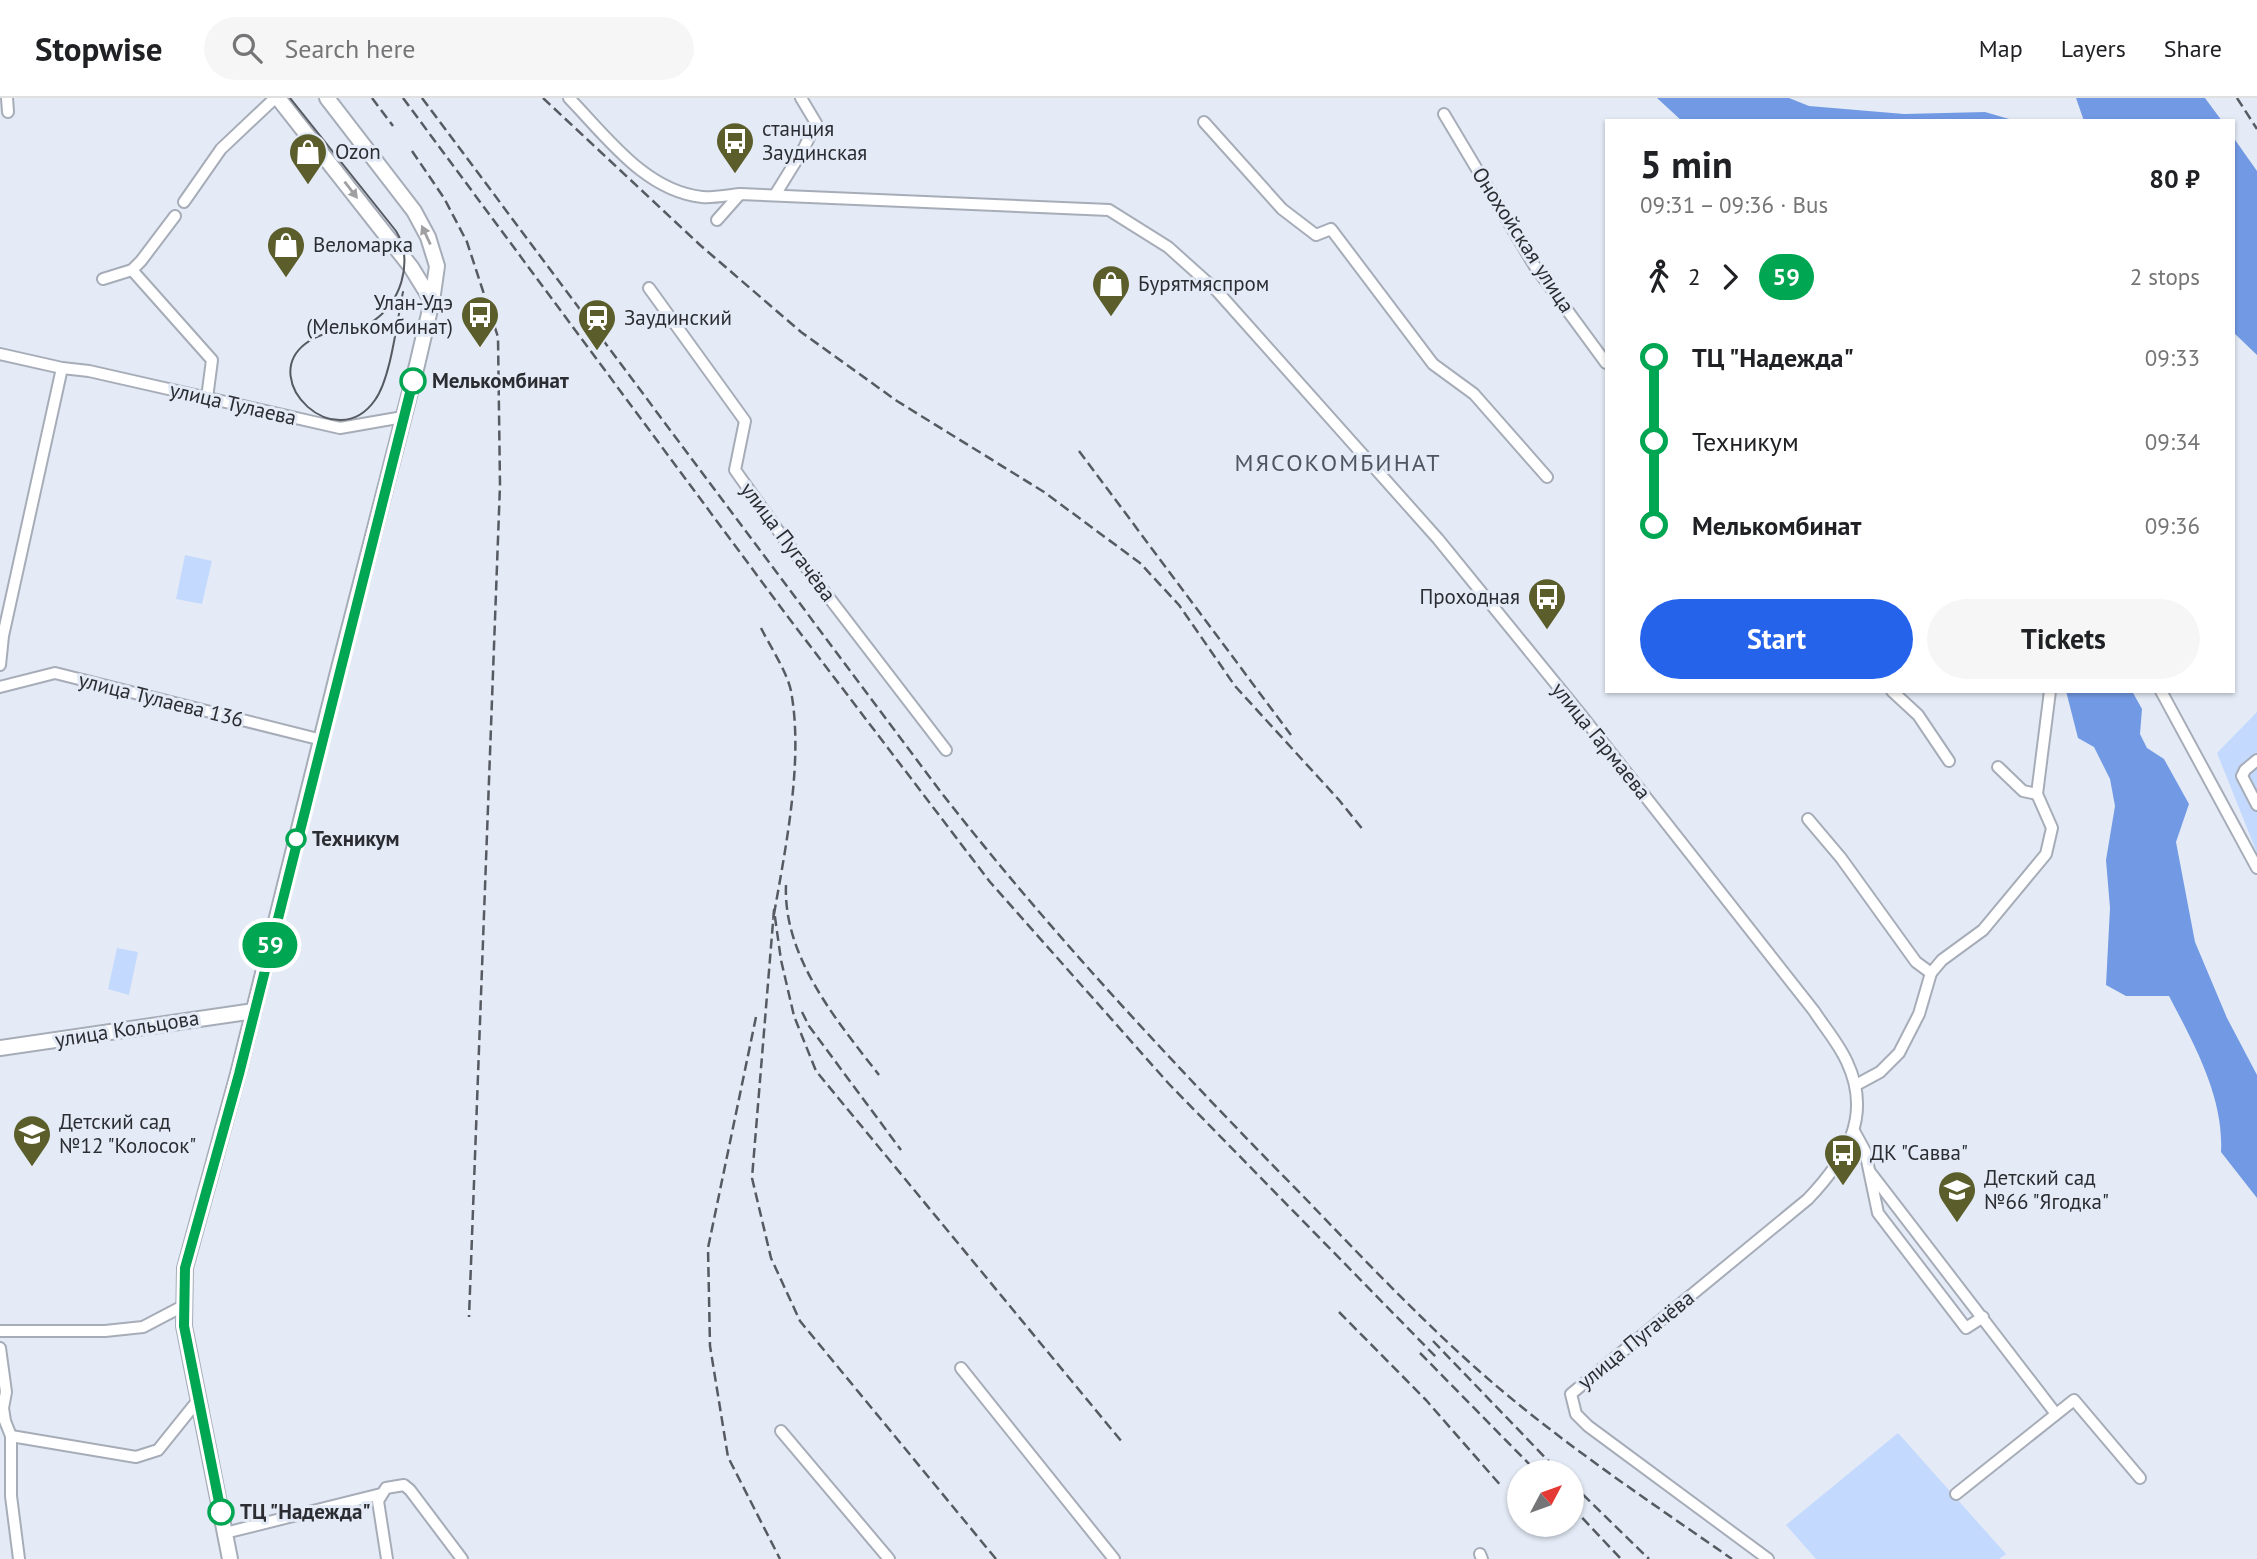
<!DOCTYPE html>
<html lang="en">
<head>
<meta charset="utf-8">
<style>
	:root { --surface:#fff; --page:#f6f6f6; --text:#202124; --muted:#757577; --line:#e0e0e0; --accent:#2563eb }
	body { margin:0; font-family:"PT Sans",sans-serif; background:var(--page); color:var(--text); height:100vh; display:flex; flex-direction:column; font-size:26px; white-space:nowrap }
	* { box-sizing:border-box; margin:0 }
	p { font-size:23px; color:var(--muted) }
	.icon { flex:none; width:38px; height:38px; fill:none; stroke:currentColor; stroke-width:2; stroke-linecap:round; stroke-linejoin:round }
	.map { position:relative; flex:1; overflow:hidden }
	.panel { position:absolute; left:1605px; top:21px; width:630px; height:574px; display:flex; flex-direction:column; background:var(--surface); border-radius:0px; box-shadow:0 2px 5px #0004 }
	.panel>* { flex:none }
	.badge { padding:0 14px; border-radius:23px; font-size:24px; line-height:46px }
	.needle { width:46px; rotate:49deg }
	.tools { position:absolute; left:1507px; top:1362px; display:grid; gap:14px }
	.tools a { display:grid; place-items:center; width:77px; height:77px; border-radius:50%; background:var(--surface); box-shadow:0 2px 5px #0004; font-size:35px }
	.map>.badge { position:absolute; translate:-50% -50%; box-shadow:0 0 0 4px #fff }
	.legs { display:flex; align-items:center; gap:10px; height:77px; padding:0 35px; font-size:23px }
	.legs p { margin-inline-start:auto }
	.headline { display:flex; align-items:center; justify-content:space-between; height:119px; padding:0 35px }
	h1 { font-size:38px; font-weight:700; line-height:52px }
	.cta { display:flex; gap:14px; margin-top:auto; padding:14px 35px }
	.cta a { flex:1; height:80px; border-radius:42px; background:var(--accent); color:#fff; font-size:28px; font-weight:700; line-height:80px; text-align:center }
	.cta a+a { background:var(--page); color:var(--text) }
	ul { padding:0 35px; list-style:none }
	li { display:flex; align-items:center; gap:24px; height:84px; font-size:26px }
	li i { display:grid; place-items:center; width:10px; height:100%; margin:0 9px; background:currentColor }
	li i::after { content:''; width:18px; height:18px; margin:-9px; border:5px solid; border-radius:50%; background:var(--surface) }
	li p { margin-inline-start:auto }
	li:first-child i { background:linear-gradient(#0000 50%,currentColor 0) }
	li:last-child i { background:linear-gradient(currentColor 50%,#0000 0) }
	header { display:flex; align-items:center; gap:42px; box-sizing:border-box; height:98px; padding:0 35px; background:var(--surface); border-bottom:2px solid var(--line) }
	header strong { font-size:33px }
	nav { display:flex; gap:38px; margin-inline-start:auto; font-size:24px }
	.search { width:490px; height:63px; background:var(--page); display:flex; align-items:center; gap:18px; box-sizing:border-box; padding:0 24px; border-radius:38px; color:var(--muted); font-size:26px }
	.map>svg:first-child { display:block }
	.green { fill:#c4d9fe }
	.water { fill:#729ae4 }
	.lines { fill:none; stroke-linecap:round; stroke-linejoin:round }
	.minor-casing { stroke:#a7adb8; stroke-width:14 }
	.major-casing { stroke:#a7adb8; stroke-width:18 }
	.minor { stroke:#fff; stroke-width:10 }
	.major { stroke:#fff; stroke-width:14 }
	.tram { stroke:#575a61; stroke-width:2 }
	.rail { stroke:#575a61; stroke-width:2.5; stroke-dasharray:10 5; stroke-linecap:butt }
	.oneway { fill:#a0a0a3 }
	.line-1-casing { stroke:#fff; stroke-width:16 }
	.line-1 { stroke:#00a651; stroke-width:10 }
	.stop-1-dot { fill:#fff; stroke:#00a651; stroke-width:3.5 }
	.labels { text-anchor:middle; stroke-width:6; stroke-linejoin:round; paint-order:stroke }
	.poi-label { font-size:21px; fill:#2b2d32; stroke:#e4ebf6; text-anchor:start }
	.street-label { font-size:21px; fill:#2b2d32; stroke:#e4ebf6 }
	.stop-label { font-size:21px; font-weight:bold; fill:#2b2d32; stroke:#e4ebf6; text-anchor:start }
	.quarter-label { font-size:24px; letter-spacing:2px; fill:#50565f; stroke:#e4ebf6 }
</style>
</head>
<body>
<header>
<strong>Stopwise</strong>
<div class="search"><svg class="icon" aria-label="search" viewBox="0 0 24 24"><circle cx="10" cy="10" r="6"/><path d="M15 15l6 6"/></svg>Search here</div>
<nav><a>Map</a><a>Layers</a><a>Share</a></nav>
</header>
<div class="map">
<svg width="2257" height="1461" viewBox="0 0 2257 1461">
	<rect width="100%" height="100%" fill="#e4ebf6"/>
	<g class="green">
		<polygon points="185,457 212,463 202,506 176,501"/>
		<polygon points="2257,614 2257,755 2217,655"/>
		<polygon points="117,850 138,854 129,897 108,891"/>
		<polygon points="1898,1335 2006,1456 1999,1461 1816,1461 1786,1427"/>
	</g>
	<g class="water">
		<polygon points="1657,0 1789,0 1809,8 1904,16 1985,14 2016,23 1682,23"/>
		<polygon points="2076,0 2205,0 2222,23 2084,23"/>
		<polygon points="2233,39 2257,73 2257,257 2233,234"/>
		<path d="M2066 593H2132L2142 611 2140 636 2147 650 2164 661 2189 706 2176 744 2195 844 2227 920 2257 977V1100L2221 1054C2224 999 2194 946 2169 898H2126L2106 887 2110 810 2106 762 2115 708 2110 681 2094 649 2078 640Z"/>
	</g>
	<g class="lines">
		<defs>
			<g id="minor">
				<polyline points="7,0 8,14"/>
				<path d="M569 0C606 38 645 93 702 99 714 100 728 97 740 96L1109 112 1168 149 1217 193 1438 441 1582 618 1814 913C1825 930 1839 946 1847 964 1873 1019 1845 1062 1808 1101L1571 1296 1576 1316 1588 1328 1768 1461"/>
				<polyline points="1444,16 1534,167 1606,265"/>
				<polyline points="1204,24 1282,111 1316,137 1331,131 1433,266 1474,296 1547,379"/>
				<polyline points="775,97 804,50 816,25 801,0"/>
				<polyline points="184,104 221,51 275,0"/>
				<polyline points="717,122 740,96"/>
				<polyline points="132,172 212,262 207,300"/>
				<polyline points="103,181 132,172 141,163 175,118"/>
				<polyline points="649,190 745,323 735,372 784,441 946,652"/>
				<polyline points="0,256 62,270 89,273 340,330 403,319"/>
				<polyline points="0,567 3,538 62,270"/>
				<polyline points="0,589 55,575 322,642"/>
				<polyline points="1892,593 1918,617 1949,663"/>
				<polyline points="2161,593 2257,770"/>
				<polyline points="2257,662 2245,672 2242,678 2257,707"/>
				<polyline points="1998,669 2023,693 2037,696"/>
				<polyline points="1808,721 1841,760 1916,864 1931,875"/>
				<polyline points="1856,987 1880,974 1899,955 1919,916 1931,875 1942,862 1983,832 2046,756 2052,730 2037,696 2050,593"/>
				<polyline points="1854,1033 1865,1053 1878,1115 1966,1230 1983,1219"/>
				<polyline points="1870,1074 2056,1316"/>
				<polyline points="0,1233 105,1233 143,1229 185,1207"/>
				<polyline points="0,1250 6,1294 3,1310 5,1323 11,1338 11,1398 19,1461"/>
				<polyline points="961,1270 1114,1461"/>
				<polyline points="781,1333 889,1461"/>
				<polyline points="11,1338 136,1359 158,1352 199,1301"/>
				<polyline points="1956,1396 2074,1302 2140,1380"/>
				<polyline points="225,1435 381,1396"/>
				<polyline points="1480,1456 1482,1461"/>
				<polyline points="387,1461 378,1403 386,1390 404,1387 410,1392 462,1461"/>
			</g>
			<g id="major">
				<polyline points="278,0 411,169 432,203"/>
				<polyline points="0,950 254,913"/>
				<polyline points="230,1461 184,1228 185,1170 238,976 338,574 417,267 432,203 437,168 428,139 414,113 327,0"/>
			</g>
		</defs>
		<use href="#minor" class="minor-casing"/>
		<use href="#major" class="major-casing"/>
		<use href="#minor" class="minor"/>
		<use href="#major" class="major"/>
		<path class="tram" d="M290 0 396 133C415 163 400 208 370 225 349 230 322 233 305 246 258 283 336 358 375 302 391 280 397 222 403 194"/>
		<g class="rail">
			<polyline points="372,0 393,28"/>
			<polyline points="403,0 785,515 990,784 1169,986 1436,1259"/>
			<path d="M422 0 940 693C1051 835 1174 967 1300 1095 1358 1155 1415 1216 1478 1272 1557 1342 1646 1401 1732 1461"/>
			<polyline points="543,0 700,147 801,234 897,303 1044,394 1140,465 1179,507 1235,588 1339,702 1364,733"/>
			<polyline points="2237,0 2257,31"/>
			<polyline points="412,53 444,100 467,144 498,239 500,387 469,1219"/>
			<polyline points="1079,353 1291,637"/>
			<path d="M761 530C770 548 787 574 791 593 804 664 785 752 773 822"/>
			<path d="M786 787C783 859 837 923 879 977"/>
			<polyline points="802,914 809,928 901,1052"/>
			<polyline points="756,919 708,1150 710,1248 728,1359 780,1461"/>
			<polyline points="1339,1214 1426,1302 1502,1389"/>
			<polyline points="1433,1243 1559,1374"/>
			<polyline points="1420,1255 1537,1374"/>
			<polyline points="1572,1386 1649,1461"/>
			<polyline points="1572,1409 1621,1461"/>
			<polyline points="996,1461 800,1223 771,1160 752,1080 774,812 781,862 794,918 816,973 1122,1344"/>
		</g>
	</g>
	<defs><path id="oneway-solid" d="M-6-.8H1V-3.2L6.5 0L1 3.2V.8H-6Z" transform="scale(1.75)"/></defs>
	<g class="oneway">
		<use href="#oneway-solid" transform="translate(351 92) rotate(52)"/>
		<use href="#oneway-solid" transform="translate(426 137) rotate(-115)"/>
	</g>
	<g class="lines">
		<defs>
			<polyline id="line-1" points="221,1414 184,1228 185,1170 239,976 413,283"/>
		</defs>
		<use href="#line-1" class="line-1-casing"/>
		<use href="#line-1" class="line-1"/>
	</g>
	<defs>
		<symbol id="bus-pin" viewBox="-11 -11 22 30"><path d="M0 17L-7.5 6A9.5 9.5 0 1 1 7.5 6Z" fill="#5b5e2b" stroke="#e4ebf6"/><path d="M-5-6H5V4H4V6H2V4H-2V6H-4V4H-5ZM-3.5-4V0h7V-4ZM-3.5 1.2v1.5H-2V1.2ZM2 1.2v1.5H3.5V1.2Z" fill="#fff"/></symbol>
		<symbol id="shop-pin" viewBox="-11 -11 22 30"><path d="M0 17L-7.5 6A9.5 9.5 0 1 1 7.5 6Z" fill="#5b5e2b" stroke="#e4ebf6"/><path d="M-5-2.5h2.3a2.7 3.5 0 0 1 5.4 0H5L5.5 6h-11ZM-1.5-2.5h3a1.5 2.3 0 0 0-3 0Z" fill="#fff"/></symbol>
		<symbol id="station-pin" viewBox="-11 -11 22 30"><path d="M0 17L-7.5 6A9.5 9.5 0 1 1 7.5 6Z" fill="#5b5e2b" stroke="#e4ebf6"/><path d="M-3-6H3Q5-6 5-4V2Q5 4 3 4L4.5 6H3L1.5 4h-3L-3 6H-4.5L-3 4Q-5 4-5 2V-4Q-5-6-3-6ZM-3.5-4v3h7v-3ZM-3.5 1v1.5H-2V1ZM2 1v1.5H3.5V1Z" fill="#fff"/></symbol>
		<symbol id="school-pin" viewBox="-11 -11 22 30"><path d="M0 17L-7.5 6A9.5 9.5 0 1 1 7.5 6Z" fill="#5b5e2b" stroke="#e4ebf6"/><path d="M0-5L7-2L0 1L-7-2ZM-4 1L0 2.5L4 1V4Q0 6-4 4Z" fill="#fff"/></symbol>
	</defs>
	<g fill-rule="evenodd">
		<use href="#bus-pin" x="713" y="21" width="44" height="60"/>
		<use href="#shop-pin" x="286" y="32" width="44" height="60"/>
		<use href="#shop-pin" x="264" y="125" width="44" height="60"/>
		<use href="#shop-pin" x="1089" y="164" width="44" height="60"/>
		<use href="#bus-pin" x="458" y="195" width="44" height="60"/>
		<use href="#station-pin" x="575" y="198" width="44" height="60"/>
		<use href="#bus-pin" x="1525" y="477" width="44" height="60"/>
		<use href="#school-pin" x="10" y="1014" width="44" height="60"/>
		<use href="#bus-pin" x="1821" y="1033" width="44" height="60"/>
		<use href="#school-pin" x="1935" y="1070" width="44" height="60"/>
	</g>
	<g class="stop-1-dot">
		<circle cx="413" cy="283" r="12"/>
		<circle cx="296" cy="741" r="9"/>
		<circle cx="221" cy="1414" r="12"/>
	</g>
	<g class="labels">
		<g class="poi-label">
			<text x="762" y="38">станция<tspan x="762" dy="24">Заудинская</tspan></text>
			<text x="335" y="61">Ozon</text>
			<text x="313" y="154">Веломарка</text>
			<text x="1138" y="193">Бурятмяспром</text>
			<text x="453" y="212" text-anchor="end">Улан-Удэ<tspan x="453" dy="24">(Мелькомбинат)</tspan></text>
			<text x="624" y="227">Заудинский</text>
			<text x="1520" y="506" text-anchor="end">Проходная</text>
			<text x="59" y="1031">Детский сад<tspan x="59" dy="24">№12 "Колосок"</tspan></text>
			<text x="1870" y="1062">ДК "Савва"</text>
			<text x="1984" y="1087">Детский сад<tspan x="1984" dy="24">№66 "Ягодка"</tspan></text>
		</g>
		<g class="street-label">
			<text transform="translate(1523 142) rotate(57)" y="7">Онохойская улица</text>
			<text transform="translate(233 306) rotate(13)" y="7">улица Тулаева</text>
			<text transform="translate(788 444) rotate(53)" y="7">улица Пугачёва</text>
			<text transform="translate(161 602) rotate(14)" y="7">улица Тулаева 136</text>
			<text transform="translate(1601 643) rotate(51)" y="7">улица Гармаева</text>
			<text transform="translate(127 931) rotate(-9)" y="7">улица Кольцова</text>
			<text transform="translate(1636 1242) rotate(-39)" y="7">улица Пугачёва</text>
		</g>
		<g class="stop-label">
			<text x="432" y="290">Мелькомбинат</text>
			<text x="312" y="748">Техникум</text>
			<text x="240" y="1421">ТЦ "Надежда"</text>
		</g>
		<g class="quarter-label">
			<text x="1338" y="373">МЯСОКОМБИНАТ</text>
		</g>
	</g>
</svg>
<div class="tools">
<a><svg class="needle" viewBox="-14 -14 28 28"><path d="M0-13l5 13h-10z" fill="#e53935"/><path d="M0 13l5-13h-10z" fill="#757577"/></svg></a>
</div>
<b class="badge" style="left:270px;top:847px;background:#00a651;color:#fff">59</b>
<section class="panel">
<div class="headline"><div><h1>5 min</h1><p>09:31 – 09:36 · Bus</p></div><b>80 ₽</b></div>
<div class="legs"><svg class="icon" aria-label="walk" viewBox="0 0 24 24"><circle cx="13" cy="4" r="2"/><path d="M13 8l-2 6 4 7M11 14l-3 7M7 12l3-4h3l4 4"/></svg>2<svg class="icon" aria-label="forward" viewBox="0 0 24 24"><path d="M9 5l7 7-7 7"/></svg><b class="badge" style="background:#00a651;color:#fff">59</b><p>2 stops</p></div>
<ul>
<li><i style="color:#00a651"></i><b>ТЦ &quot;Надежда&quot;</b><p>09:33</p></li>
<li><i style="color:#00a651"></i><span>Техникум</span><p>09:34</p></li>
<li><i style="color:#00a651"></i><b>Мелькомбинат</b><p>09:36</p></li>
</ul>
<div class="cta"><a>Start</a><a>Tickets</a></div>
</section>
</div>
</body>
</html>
